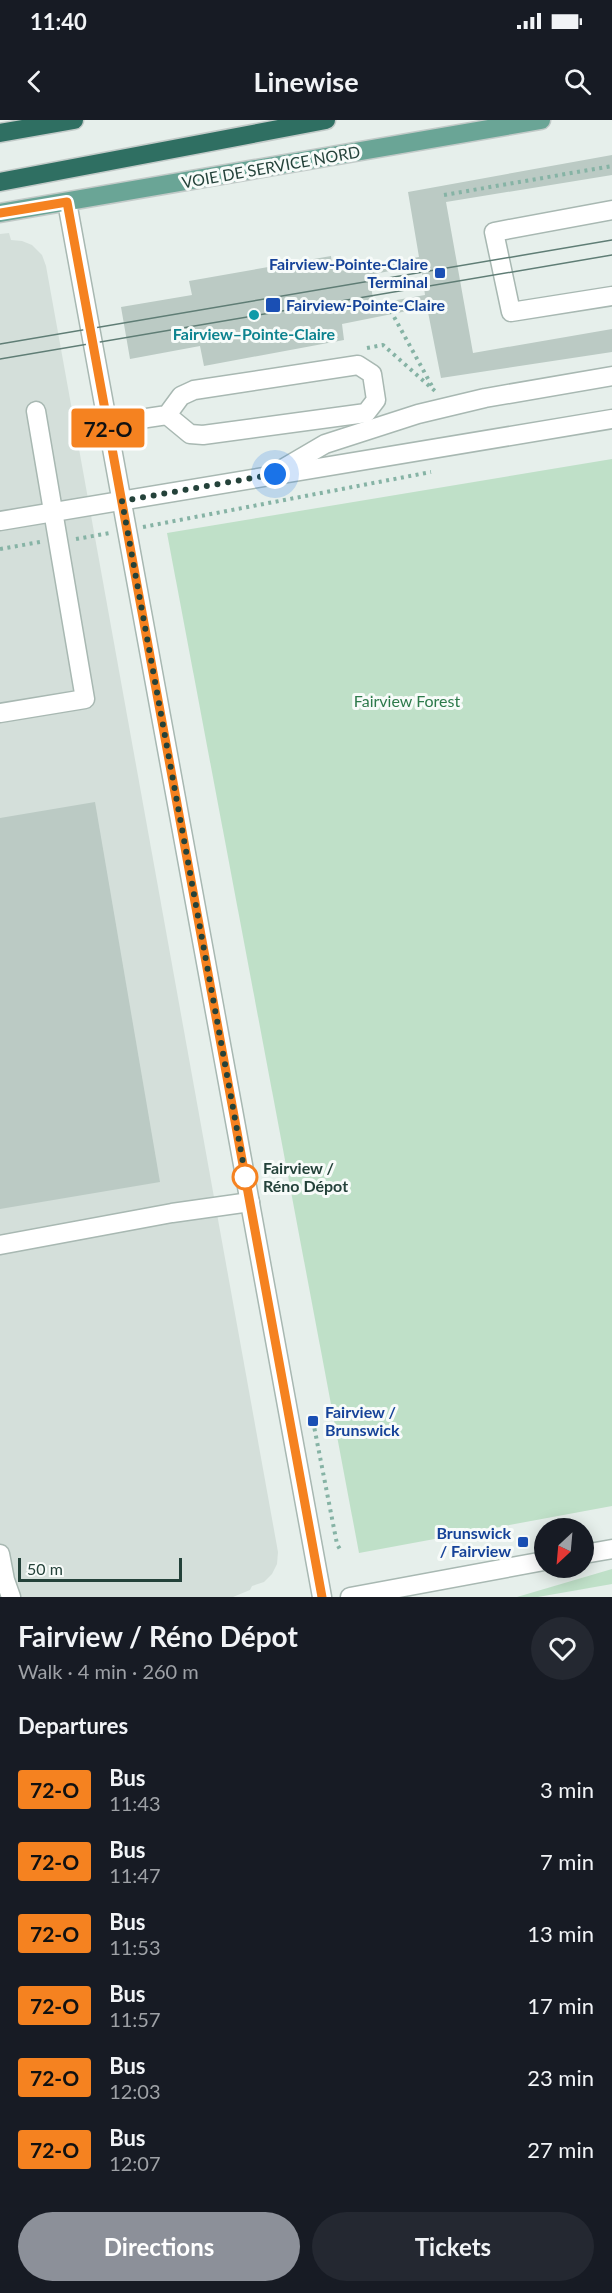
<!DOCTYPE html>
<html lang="en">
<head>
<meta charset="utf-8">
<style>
	:root { --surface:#171b24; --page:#242831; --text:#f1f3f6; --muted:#9ea1a6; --accent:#8c9099 }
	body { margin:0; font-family:Lato,sans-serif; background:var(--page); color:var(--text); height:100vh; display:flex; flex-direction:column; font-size:22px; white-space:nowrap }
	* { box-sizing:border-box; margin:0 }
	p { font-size:20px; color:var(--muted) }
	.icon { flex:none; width:33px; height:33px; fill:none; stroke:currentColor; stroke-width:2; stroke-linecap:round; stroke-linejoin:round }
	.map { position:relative; height:1477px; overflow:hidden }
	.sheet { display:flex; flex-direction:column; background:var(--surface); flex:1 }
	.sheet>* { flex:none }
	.badge { padding:0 12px; border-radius:4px; font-size:21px; line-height:39px }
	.needle { width:39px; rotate:206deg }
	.controls { position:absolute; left:534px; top:1398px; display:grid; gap:12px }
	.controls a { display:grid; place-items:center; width:60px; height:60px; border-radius:50%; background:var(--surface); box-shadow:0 3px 15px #0003; font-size:30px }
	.scale { position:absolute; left:18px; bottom:15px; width:164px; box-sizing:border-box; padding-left:6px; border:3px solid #24423a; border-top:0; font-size:16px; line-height:21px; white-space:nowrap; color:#24423a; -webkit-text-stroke:4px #f7fbf9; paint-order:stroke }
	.you { position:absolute; width:30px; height:30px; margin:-15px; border:4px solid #fff; border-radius:50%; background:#1a73e8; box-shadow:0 0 0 9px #1a73e833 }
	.map>.badge { position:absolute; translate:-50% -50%; box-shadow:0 0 0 3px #fff }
	h2 { padding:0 18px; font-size:22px; line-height:54px }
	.round { display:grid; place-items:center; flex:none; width:63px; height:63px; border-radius:32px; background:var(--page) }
	.headline { display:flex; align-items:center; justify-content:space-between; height:102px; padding:0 18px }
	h1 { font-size:28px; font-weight:700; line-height:45px }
	.cta { display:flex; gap:12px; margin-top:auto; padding:12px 18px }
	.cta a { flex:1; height:69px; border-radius:36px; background:var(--accent); color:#fff; font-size:24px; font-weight:700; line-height:69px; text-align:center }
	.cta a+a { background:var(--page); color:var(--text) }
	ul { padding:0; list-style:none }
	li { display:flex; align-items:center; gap:18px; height:72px; padding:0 18px }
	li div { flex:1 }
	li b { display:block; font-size:22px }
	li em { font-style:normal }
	li .badge { min-width:66px; font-weight:700; text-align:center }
	.status { display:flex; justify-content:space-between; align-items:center; height:42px; padding:0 30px; background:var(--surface); direction:ltr }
	.status svg { height:16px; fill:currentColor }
	header { display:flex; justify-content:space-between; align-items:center; height:78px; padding:0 18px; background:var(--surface); font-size:27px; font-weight:700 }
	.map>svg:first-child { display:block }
	.built { fill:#d4dfda }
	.green { fill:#bfe0c8 }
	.building { fill:#bbcac4; fill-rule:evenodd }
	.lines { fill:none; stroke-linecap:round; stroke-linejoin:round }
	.minor-casing { stroke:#a8b8b2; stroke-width:21 }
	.major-casing { stroke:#c2cac8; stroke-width:21 }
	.highway-casing { stroke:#c2cac8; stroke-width:21 }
	.path { stroke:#86b3a5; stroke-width:4; stroke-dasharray:3 4.5; stroke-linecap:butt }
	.minor { stroke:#fff; stroke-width:18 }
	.major { stroke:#6aa596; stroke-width:18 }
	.highway { stroke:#2f6f62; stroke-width:18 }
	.tram { stroke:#5f7d75; stroke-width:1.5 }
	.line-casing { stroke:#fff; stroke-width:14 }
	.line { stroke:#f58220; stroke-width:9 }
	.walk { stroke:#24423a; stroke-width:6; stroke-dasharray:0 10.8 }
	.transit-dot { fill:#1a4fb4; stroke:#f7fbf9; stroke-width:2 }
	.culture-dot { fill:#0f9aa8; stroke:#f7fbf9; stroke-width:2 }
	.stop-dot { fill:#fff; stroke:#f58220; stroke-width:3 }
	.labels { text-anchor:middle; stroke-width:6; stroke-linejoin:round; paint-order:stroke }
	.street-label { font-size:16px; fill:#24423a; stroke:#f7fbf9 }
	.transit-label { font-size:16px; font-weight:bold; fill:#164399; stroke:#f7fbf9; text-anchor:end }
	.culture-label { font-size:16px; font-weight:bold; fill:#0d838f; stroke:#f7fbf9 }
	.park-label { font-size:16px; fill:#2d7a4b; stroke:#f7fbf9 }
	.stop-label { font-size:16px; font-weight:bold; fill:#24423a; stroke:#f7fbf9; text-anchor:start }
</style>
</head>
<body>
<div class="status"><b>11:40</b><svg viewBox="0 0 49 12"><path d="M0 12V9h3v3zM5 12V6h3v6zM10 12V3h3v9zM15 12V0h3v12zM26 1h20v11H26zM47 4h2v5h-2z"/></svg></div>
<header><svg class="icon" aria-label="back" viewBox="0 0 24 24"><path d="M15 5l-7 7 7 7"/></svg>Linewise<svg class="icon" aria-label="search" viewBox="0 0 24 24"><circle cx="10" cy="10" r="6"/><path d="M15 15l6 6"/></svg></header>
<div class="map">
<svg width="612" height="1477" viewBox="0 0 612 1477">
	<rect width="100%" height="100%" fill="#e6efeb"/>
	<polygon class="built" points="9,113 11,120 22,121 32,125 42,135 46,146 278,1432 277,1444 272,1454 264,1462 252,1466 250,1470 233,1477 0,1477 0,114"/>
	<g class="green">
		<polygon points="612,339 612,1386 359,1433 167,413"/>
		<polygon points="612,1449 612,1464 538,1477 517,1477"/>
	</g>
	<g class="building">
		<path d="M612 35V55L446 82 473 233 612 209V232L441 258 427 187 342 204 344 220 204 246 200 226 130 239 121 187 192 175 189 161 331 136 333 152 419 137 408 72ZM421 145 425 175 374 184 369 155Z"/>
		<polygon points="95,682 160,1062 0,1089 0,698"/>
	</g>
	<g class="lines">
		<defs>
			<g id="minor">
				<polyline points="67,82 322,1477"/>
				<polyline points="612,90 494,112 511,192 612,176"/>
				<polyline points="107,304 167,295 181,276 194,270 358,245 372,254 376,280 366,293 203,315 190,314 167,295"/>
				<polyline points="284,348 325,324 418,294 485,278 612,256"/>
				<polyline points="0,401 612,299"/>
				<polyline points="0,593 85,579 36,291"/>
				<polyline points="0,1125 172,1093 250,1082"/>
				<polyline points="0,1434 5,1460 11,1477"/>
				<polyline points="584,1434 612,1429"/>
				<polyline points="350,1477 544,1441"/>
			</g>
			<polyline id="major" points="0,93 541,0"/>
			<g id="highway">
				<polyline points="0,13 74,0"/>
				<polyline points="0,62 326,0"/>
			</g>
		</defs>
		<use href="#minor" class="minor-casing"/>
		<use href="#major" class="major-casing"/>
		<use href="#highway" class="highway-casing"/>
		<g class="path">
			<polyline points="444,75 612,46"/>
			<polyline points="387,184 433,268"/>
			<polyline points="367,228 383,225 435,271"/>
			<polyline points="143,407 431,352"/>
			<polyline points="76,419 110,413"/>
			<polyline points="0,429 40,422"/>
			<polyline points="313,1301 337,1424 341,1431"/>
		</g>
		<use href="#minor" class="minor"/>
		<use href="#major" class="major"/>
		<use href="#highway" class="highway"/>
		<g class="tram">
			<polyline points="0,224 612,120"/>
			<polyline points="0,239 612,135"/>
		</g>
	</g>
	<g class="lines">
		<defs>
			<polyline id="line" points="0,93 67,82 322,1477"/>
		</defs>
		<use href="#line" class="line-casing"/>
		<use href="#line" class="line"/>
		<polyline class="walk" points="245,1057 246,1059 122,381 275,354"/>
	</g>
	<g class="transit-dot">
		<rect x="434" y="147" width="12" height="12" rx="3"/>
		<rect x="265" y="177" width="16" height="16" rx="3"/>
		<rect x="307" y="1295" width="12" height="12" rx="3"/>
		<rect x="517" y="1416" width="12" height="12" rx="3"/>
	</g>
	<circle class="culture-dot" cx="254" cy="195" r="6"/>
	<circle class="stop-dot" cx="245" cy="1057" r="12"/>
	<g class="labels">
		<g class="street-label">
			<text transform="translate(271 47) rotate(-10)" y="6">VOIE DE SERVICE NORD</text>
		</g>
		<g class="transit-label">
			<text x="428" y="150">Fairview-Pointe-Claire<tspan x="428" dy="18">Terminal</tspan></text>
			<text x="286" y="191" text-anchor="start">Fairview-Pointe-Claire</text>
			<text x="325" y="1298" text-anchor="start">Fairview /<tspan x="325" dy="18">Brunswick</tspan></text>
			<text x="511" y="1419">Brunswick<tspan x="511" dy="18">/ Fairview</tspan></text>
		</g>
		<g class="culture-label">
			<text x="254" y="220">Fairview–Pointe-Claire</text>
		</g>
		<g class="park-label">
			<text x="407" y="587">Fairview Forest</text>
		</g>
		<g class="stop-label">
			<text x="263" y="1054">Fairview /<tspan x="263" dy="18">Réno Dépot</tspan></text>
		</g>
	</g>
</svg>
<div class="controls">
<a><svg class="needle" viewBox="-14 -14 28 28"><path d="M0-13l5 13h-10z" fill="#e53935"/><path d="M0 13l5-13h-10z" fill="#9ea1a6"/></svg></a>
</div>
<div class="scale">50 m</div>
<div class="you" style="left:275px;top:354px"></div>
<b class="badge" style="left:108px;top:308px;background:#f58220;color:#111">72-O</b>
</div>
<section class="sheet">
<div class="headline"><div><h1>Fairview / Réno Dépot</h1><p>Walk · 4 min · 260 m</p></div><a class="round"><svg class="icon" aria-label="heart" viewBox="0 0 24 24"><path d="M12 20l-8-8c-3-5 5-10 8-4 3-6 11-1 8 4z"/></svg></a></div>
<h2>Departures</h2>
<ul>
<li><span class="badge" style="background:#f58220;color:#111">72-O</span><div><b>Bus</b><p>11:43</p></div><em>3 min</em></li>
<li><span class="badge" style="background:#f58220;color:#111">72-O</span><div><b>Bus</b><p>11:47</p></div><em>7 min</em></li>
<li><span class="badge" style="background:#f58220;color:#111">72-O</span><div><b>Bus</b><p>11:53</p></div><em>13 min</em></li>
<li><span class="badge" style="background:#f58220;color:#111">72-O</span><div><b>Bus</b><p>11:57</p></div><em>17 min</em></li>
<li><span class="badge" style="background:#f58220;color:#111">72-O</span><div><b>Bus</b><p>12:03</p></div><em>23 min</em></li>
<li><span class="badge" style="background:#f58220;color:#111">72-O</span><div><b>Bus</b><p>12:07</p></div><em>27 min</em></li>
</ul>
<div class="cta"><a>Directions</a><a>Tickets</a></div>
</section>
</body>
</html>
